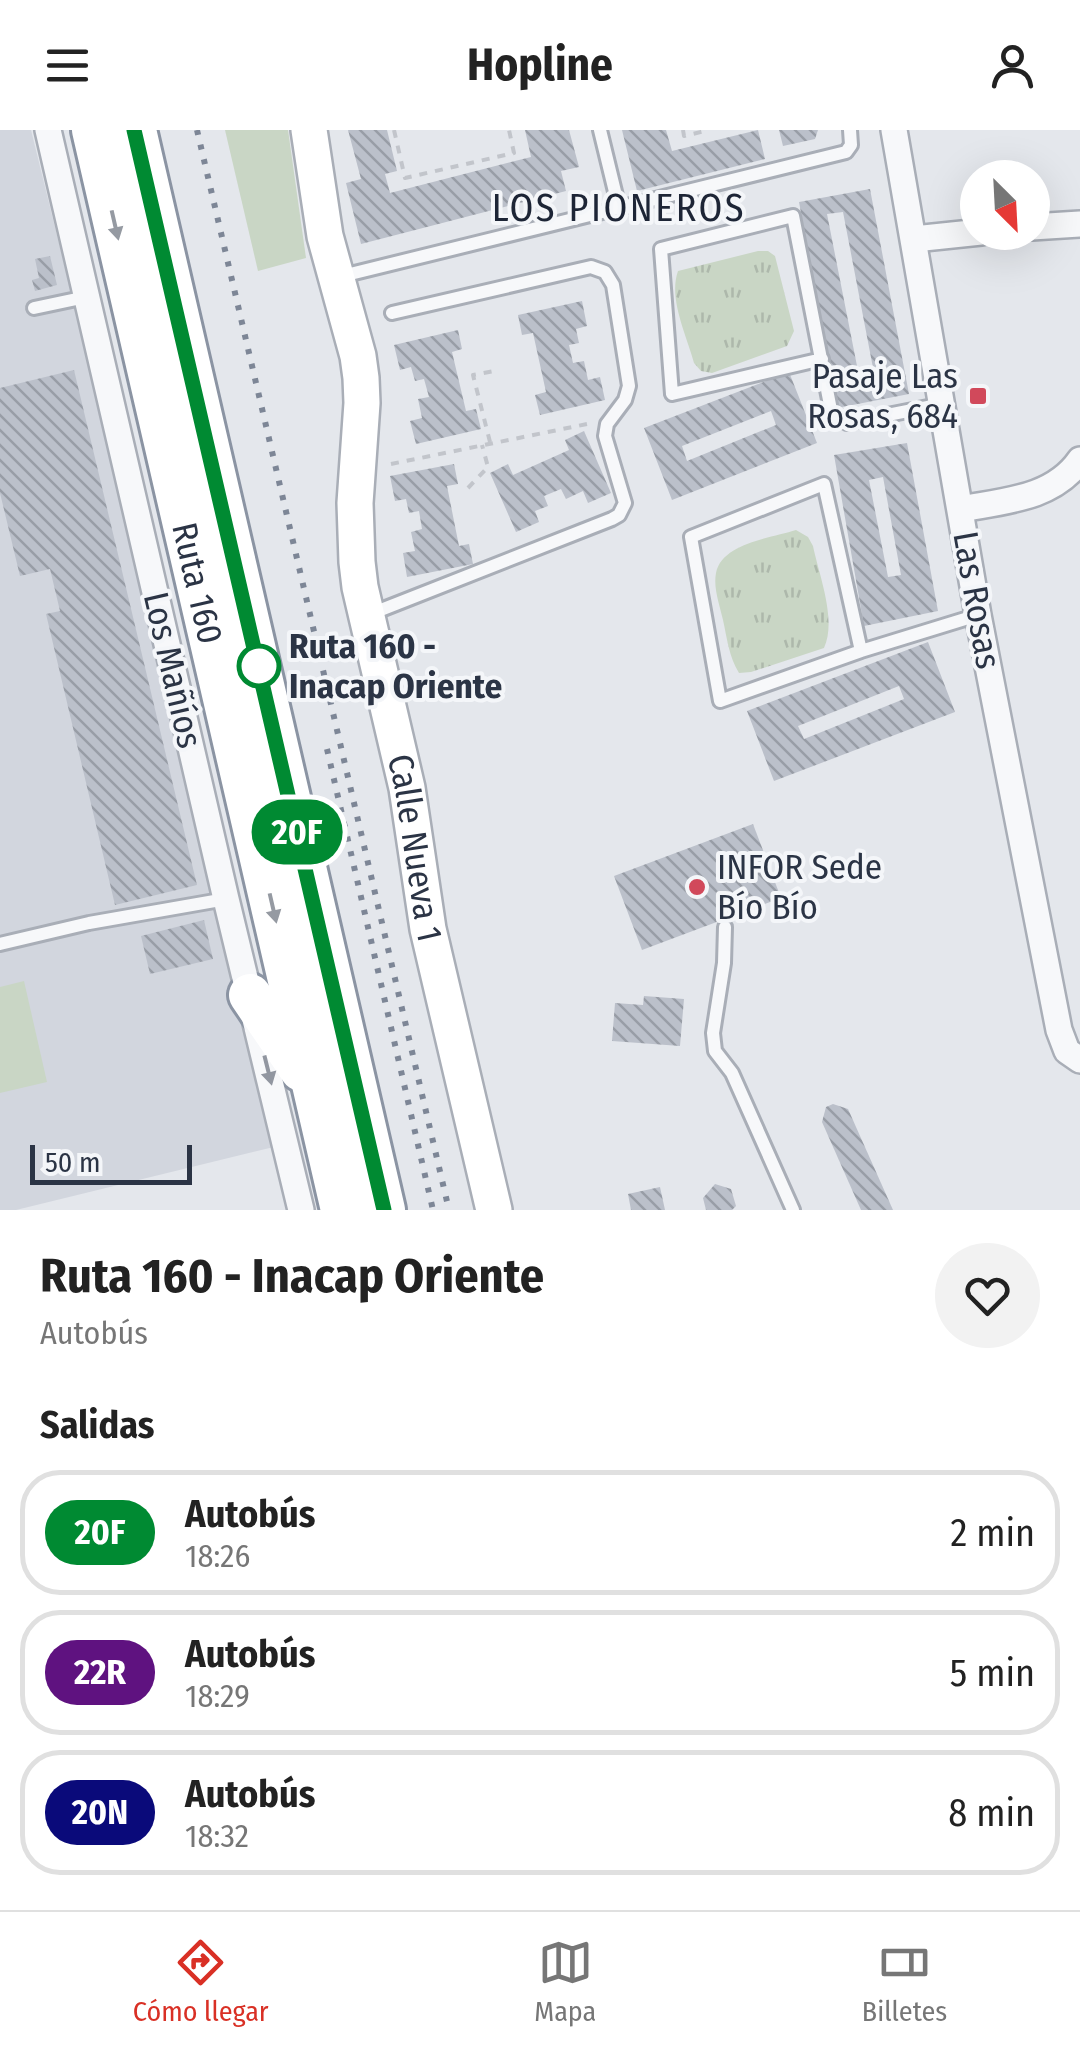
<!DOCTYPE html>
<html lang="es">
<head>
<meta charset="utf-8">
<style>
	:root { --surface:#fff; --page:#f2f2f2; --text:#222; --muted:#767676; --line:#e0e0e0; --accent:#d93025 }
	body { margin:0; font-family:"Fira Sans Condensed",sans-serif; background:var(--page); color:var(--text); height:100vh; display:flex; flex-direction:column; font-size:38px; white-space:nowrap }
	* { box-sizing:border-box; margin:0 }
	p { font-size:32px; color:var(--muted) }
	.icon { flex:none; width:55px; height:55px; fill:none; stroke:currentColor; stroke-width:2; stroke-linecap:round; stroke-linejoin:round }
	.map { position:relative; height:1080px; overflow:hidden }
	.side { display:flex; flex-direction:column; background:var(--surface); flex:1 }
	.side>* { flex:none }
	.badge { padding:0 20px; border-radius:32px; font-size:35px; line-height:65px }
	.needle { width:65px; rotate:156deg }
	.tools { position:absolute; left:960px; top:30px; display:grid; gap:20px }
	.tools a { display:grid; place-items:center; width:90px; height:90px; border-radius:50%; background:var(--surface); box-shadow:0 10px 40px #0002; font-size:50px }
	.scale { position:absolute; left:30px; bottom:25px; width:162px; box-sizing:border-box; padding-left:10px; border:5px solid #2b3445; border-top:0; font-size:28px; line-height:35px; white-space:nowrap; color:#2b3445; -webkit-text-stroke:8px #f4f6f9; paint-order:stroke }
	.map>.badge { position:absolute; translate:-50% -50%; box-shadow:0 0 0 5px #fff }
	h2 { padding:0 40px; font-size:38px; line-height:90px }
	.round { display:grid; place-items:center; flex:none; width:105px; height:105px; border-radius:52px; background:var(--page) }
	.head { display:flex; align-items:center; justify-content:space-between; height:170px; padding:0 40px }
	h1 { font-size:48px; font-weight:700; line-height:75px }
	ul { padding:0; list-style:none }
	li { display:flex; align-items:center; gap:30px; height:125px; margin:0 20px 15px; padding:0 20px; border:5px solid var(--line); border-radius:40px }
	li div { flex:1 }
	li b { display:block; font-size:38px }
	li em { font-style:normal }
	li .badge { min-width:110px; font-weight:700; text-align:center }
	header { display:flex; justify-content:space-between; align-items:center; height:130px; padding:0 40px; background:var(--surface); font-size:45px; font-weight:700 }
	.tab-bar { display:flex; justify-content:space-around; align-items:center; height:140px; border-top:2px solid var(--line); background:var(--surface); font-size:28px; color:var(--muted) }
	.tab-bar a { display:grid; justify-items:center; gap:5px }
	.tab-bar .current { color:var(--accent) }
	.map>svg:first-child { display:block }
	.built { fill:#d2d6de }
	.grass { fill:url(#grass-tufts) }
	.park { fill:#c9d6c5 }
	.building { fill:url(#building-back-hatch); fill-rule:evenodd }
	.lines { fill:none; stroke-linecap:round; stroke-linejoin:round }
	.service-casing { stroke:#a9aeb7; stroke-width:18 }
	.minor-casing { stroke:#a9aeb7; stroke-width:30 }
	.secondary-casing { stroke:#a9aeb7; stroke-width:40 }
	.trunk-casing { stroke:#8b94a3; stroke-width:48 }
	.path { stroke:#c2c5cb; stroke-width:4; stroke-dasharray:8 8; stroke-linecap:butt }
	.service { stroke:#f7f8fa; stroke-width:12 }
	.minor { stroke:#f7f8fa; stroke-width:25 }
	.secondary { stroke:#fff; stroke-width:35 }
	.trunk { stroke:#fff; stroke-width:42 }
	.rail { stroke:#7d8696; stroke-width:6; stroke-dasharray:5 10; stroke-linecap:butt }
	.oneway { fill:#959aa2 }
	.oneway2 { fill:#9196a0 }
	.line-casing { stroke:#fff; stroke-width:22 }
	.line { stroke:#008a32; stroke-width:15 }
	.poi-dot { fill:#d1495b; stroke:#f4f6f9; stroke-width:4 }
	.stop-dot { fill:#fff; stroke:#008a32; stroke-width:5 }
	.labels { text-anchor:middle; stroke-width:8; stroke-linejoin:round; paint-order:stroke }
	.poi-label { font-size:35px; fill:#2b3445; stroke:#f4f6f9; text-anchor:end }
	.street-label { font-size:35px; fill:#2b3445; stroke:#f4f6f9 }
	.stop-label { font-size:35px; font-weight:bold; fill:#2b3445; stroke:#f4f6f9; text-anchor:start }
	.neighbourhood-label { font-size:38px; letter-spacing:2.5px; fill:#1d2536; stroke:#f4f6f9 }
</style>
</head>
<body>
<header><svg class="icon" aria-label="menu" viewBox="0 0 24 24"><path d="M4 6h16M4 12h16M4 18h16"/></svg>Hopline<svg class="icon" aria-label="person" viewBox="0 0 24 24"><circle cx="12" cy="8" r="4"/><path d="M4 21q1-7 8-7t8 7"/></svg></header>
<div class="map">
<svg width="1080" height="1080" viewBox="0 0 1080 1080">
	<defs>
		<pattern id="grass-tufts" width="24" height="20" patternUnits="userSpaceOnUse" patternTransform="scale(2.5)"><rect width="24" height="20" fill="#c9d6c5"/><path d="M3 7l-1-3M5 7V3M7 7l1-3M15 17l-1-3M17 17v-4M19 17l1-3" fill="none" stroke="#adb8ab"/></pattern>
		<pattern id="building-back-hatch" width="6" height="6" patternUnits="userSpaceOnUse" patternTransform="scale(2.5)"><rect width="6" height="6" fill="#bbc0ca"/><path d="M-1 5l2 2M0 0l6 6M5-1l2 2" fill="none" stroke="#989da6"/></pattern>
	</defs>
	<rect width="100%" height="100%" fill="#e4e7ec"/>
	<polygon class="built" points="0,0 31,0 282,1015 16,1080 0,1080"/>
	<g class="grass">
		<path d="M758 121H768L775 126 794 201 787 216 712 243 701 241 694 233C687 206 668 169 678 141Z"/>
		<path d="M796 400 808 407 813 416C819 445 837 490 824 518L751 542 739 543C729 527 727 508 723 490 720 476 713 458 716 443 722 413 771 408 796 400Z"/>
	</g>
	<g class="park">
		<polygon points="225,0 288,0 306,128 258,141"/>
		<polygon points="24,851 47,952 0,963 0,857"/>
	</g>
	<g class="building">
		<polygon points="348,0 387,0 397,41 385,44 390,63 531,27 525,0 569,0 579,37 561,41 566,61 361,114 346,53 361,49"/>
		<polygon points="622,0 666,0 672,21 758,0 765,29 637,61"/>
		<polygon points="779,0 818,0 815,9 783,16"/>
		<path d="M870 59 909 264 837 278 799 72ZM843 82 874 243 859 246 827 84Z"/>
		<polygon points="50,126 57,155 35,161 32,150 39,148 35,129"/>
		<polygon points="582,171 587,196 576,199 579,213 569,215 573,233 584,231 588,250 600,247 605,270 540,285 535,265 546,262 533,203 522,205 518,185"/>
		<polygon points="458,200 462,219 452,222 466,281 476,279 481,299 416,314 410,291 422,288 418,269 429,267 424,249 415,251 411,237 400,240 394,215"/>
		<polygon points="74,240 197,755 115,775 46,484 60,481 50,439 20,446 0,363 0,258"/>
		<path d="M789 242 817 313 672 370 644 298ZM771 281 776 295 687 331 682 316Z"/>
		<polygon points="584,301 611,363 588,373 583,361 566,369 561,359 544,366 548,376 535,381 539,392 516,402 490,343 508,334 513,345 569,320 565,310"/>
		<path d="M907 313 938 481 864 496 834 325ZM883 347 901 445 888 447 869 350Z"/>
		<polygon points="454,334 458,354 447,356 459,416 469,414 473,434 407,447 403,423 415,421 411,402 422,399 419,381 409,383 406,369 395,371 390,346"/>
		<path d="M928 512 955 582 774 651 747 581ZM899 556 904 569 804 609 798 596Z"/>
		<polygon points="753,694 781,768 642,820 614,746"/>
		<polygon points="204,790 213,829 150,844 141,806"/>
		<polygon points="644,866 684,869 680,916 612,911 615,873 643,875"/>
		<polygon points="833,974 848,979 893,1080 861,1080 822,992 826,977"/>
		<polygon points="715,1054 731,1059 736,1076 732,1080 706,1080 703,1068"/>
		<polygon points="660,1057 665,1080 631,1080 628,1064"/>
	</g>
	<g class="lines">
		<defs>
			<g id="service">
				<polyline points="600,0 619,78"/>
				<polyline points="338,147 846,22 851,15 850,0"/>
				<polyline points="34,178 86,167"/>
				<polyline points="822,229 672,264 661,119 793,86 831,280 847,293 943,274"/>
				<polyline points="368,485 612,389 619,385 625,373 605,306 607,294 625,270 629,256 613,155 605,142 591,137 392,183"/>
				<polyline points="861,521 824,354 691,407 720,571 861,521 978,485"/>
				<polyline points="725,797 724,833 713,903 715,921 732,943 793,1080"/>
				<polyline points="0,814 89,793 226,769"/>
			</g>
			<g id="minor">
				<polyline points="48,0 226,769 301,1080"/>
				<polyline points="894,0 978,485 1059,900 1067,921 1080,930"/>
				<polyline points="1032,97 1080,94"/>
				<polyline points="914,109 981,102"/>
				<path d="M961 379C1003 371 1053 369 1080 330"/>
			</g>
			<g id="secondary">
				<path id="s1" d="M309 0 325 106 358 226 361 248 362 273 355 373 357 432 360 457 407 658 428 799 494 1080"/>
			</g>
			<g id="trunk">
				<path id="s2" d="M93 0 342 1080"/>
				<polyline points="135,0 384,1080"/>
				<polyline points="250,865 301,940"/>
			</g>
		</defs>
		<use href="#service" class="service-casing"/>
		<use href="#minor" class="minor-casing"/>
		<use href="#secondary" class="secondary-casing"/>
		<use href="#trunk" class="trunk-casing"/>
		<g class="path">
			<polyline points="394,0 405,48 514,23 509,0"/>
			<polyline points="683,0 684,6 709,0"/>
			<polyline points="490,312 473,245 499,240"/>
			<polyline points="391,334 592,293"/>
			<polyline points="468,358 488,337 482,315"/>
		</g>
		<use href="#service" class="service"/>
		<use href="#minor" class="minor"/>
		<use href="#secondary" class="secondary"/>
		<use href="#trunk" class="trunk"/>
		<g class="rail">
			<polyline points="197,0 449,1080"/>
			<polyline points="327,619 433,1080"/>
		</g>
	</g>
	<defs><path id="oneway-solid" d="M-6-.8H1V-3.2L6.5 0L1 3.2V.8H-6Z" transform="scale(2.5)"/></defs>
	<g class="oneway">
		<use href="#oneway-solid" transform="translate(115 95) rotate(77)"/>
		<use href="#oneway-solid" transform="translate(273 778) rotate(77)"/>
	</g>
	<use class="oneway2" href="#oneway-solid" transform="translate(268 940) rotate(76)"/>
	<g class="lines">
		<defs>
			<polyline id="line" points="134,0 384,1080"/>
		</defs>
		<use href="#line" class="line-casing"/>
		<use href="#line" class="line"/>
	</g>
	<g class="poi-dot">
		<rect x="968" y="256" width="20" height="20" rx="5"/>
		<circle cx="697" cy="757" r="10"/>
	</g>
	<circle class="stop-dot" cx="259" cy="536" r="20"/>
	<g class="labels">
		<g class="poi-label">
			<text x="958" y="258">Pasaje Las<tspan x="958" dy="40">Rosas, 684</tspan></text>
			<text x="717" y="749" text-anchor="start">INFOR Sede<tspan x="717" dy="40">Bío Bío</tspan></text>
		</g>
		<g class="street-label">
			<text dy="12" stroke="none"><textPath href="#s2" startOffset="465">Ruta 160</textPath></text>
			<text transform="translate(977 470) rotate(80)" y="12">Las Rosas</text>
			<text transform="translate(173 540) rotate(77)" y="12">Los Mañíos</text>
			<text dy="12" stroke="none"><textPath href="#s1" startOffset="730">Calle Nueva 1</textPath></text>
		</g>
		<g class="stop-label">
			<text x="289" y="528">Ruta 160 -<tspan x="289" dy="40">Inacap Oriente</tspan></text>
		</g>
		<g class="neighbourhood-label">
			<text x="619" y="91">LOS PIONEROS</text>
		</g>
	</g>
</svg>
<div class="tools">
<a><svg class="needle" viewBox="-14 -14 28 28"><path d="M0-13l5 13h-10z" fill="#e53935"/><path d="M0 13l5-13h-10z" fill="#767676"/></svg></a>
</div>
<div class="scale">50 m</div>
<b class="badge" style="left:297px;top:702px;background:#008a32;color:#fff">20F</b>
</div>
<section class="side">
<div class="head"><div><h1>Ruta 160 - Inacap Oriente</h1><p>Autobús</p></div><a class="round"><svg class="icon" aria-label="heart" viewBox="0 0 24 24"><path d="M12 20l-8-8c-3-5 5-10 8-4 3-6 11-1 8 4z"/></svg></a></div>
<h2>Salidas</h2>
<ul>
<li><span class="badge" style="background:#008a32;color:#fff">20F</span><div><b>Autobús</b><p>18:26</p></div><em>2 min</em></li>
<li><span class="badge" style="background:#5f1280;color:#fff">22R</span><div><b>Autobús</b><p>18:29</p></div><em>5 min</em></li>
<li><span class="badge" style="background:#0a0a7a;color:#fff">20N</span><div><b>Autobús</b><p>18:32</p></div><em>8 min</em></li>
</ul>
</section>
<nav class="tab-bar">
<a class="current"><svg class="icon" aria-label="directions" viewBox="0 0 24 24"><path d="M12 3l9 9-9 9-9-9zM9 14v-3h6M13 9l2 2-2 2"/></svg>Cómo llegar</a>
<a><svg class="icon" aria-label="map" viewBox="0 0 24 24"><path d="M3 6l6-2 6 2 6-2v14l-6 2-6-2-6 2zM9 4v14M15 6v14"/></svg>Mapa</a>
<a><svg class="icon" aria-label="tickets" viewBox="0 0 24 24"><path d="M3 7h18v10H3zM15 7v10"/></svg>Billetes</a>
</nav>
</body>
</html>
